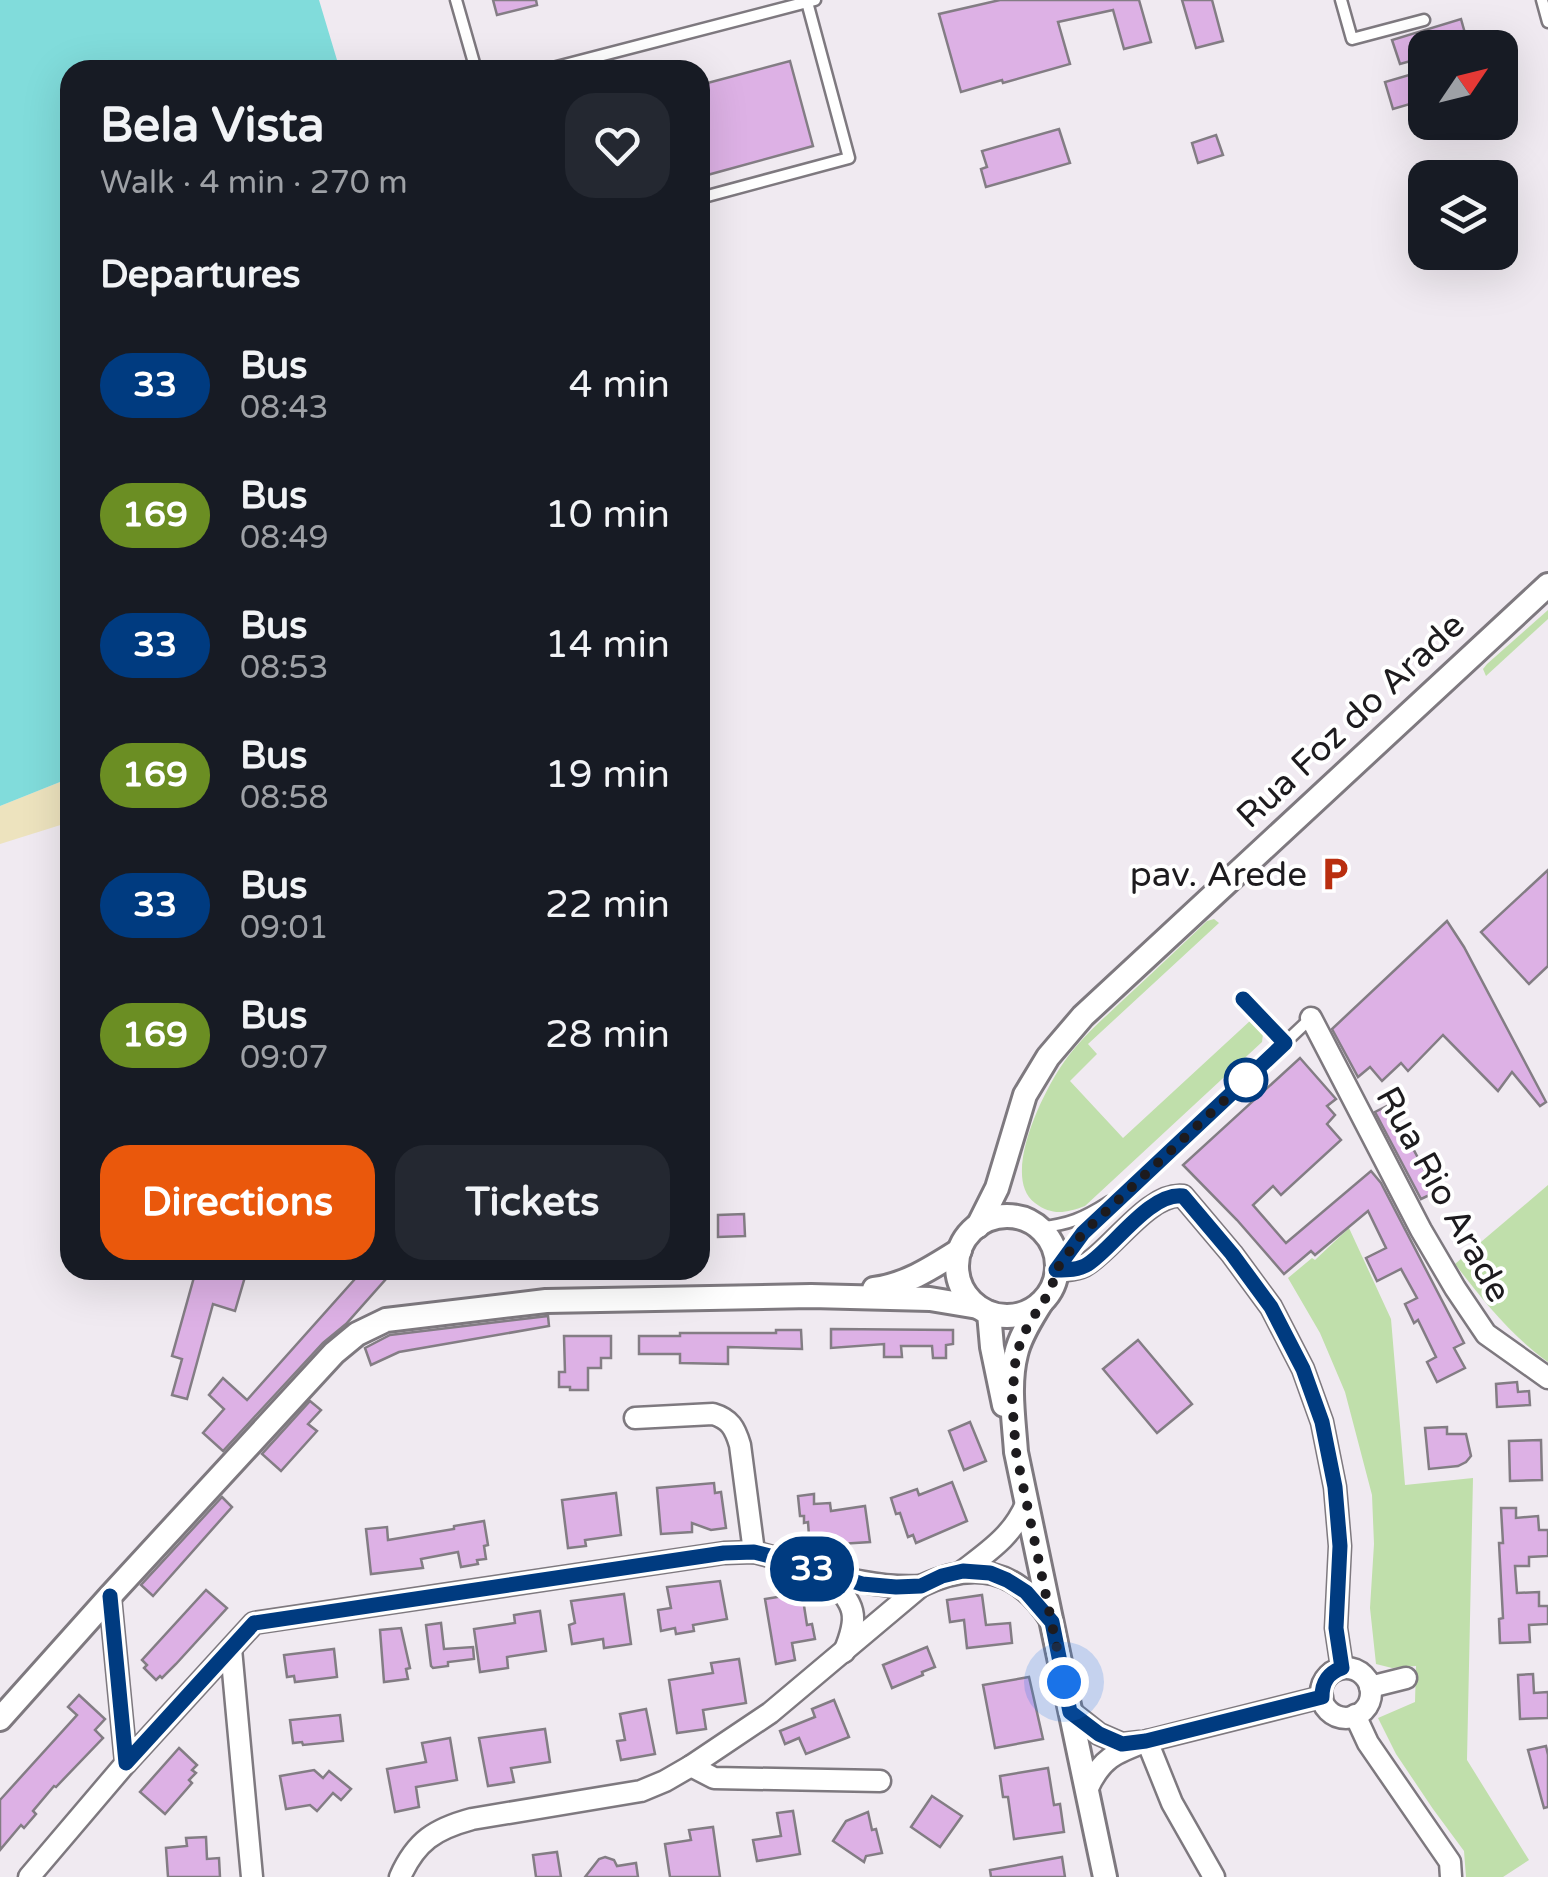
<!DOCTYPE html>
<html lang="en">
<head>
<meta charset="utf-8">
<style>
	:root { --surface:#171b24; --page:#242831; --text:#f1f3f6; --muted:#9ea1a6; --accent:#ea580c }
	body { margin:0; font-family:"Varela Round",sans-serif; background:var(--page); color:var(--text); height:100vh; display:flex; flex-direction:column; font-size:38px; white-space:nowrap }
	* { box-sizing:border-box; margin:0 }
	p { font-size:32px; color:var(--muted) }
	.icon { flex:none; width:55px; height:55px; fill:none; stroke:currentColor; stroke-width:2; stroke-linecap:round; stroke-linejoin:round }
	.map { position:relative; flex:1; overflow:hidden }
	.sheet { position:absolute; left:60px; top:60px; width:650px; height:1220px; display:flex; flex-direction:column; background:var(--surface); border-radius:30px; box-shadow:0 10px 40px #0002 }
	.sheet>* { flex:none }
	.badge { padding:0 20px; border-radius:32px; font-size:35px; line-height:65px }
	.needle { width:65px; rotate:55deg }
	.tools { position:absolute; left:1408px; top:30px; display:grid; gap:20px }
	.tools a { display:grid; place-items:center; width:110px; height:110px; border-radius:20px; background:var(--surface); box-shadow:0 10px 40px #0002; font-size:50px }
	.you { position:absolute; width:50px; height:50px; margin:-25px; border:8px solid #fff; border-radius:50%; background:#1a73e8; box-shadow:0 0 0 15px #1a73e833 }
	.map>.badge { position:absolute; translate:-50% -50%; box-shadow:0 0 0 5px #fff }
	h2 { padding:0 40px; font-size:38px; line-height:90px }
	.round { display:grid; place-items:center; flex:none; width:105px; height:105px; border-radius:30px; background:var(--page) }
	.summary { display:flex; align-items:center; justify-content:space-between; height:170px; padding:0 40px }
	h1 { font-size:48px; font-weight:700; line-height:75px }
	.primary-button { display:flex; gap:20px; margin-top:auto; padding:20px 40px }
	.primary-button a { flex:1; height:115px; border-radius:30px; background:var(--accent); color:#fff; font-size:40px; font-weight:700; line-height:115px; text-align:center }
	.primary-button a+a { background:var(--page); color:var(--text) }
	ul { padding:0; list-style:none }
	li { display:flex; align-items:center; gap:30px; height:130px; padding:0 40px }
	li div { flex:1 }
	li b { display:block; font-size:38px }
	li em { font-style:normal }
	li .badge { min-width:110px; font-weight:700; text-align:center }
	.map>svg:first-child { display:block }
	.green { fill:#c0dfab }
	.sand { fill:#ede3be }
	.water { fill:#81dcdb }
	.building { fill:#ddb1e5; stroke:#837d84; stroke-width:2.5 }
	.lines { fill:none; stroke-linecap:round; stroke-linejoin:round }
	.service-casing { stroke:#7e797f; stroke-width:15 }
	.minor-casing { stroke:#7e797f; stroke-width:25 }
	.tertiary-casing { stroke:#7e797f; stroke-width:28 }
	.service { stroke:#fff; stroke-width:10 }
	.minor { stroke:#fff; stroke-width:20 }
	.tertiary { stroke:#fff; stroke-width:22 }
	.line-casing { stroke:#fff; stroke-width:22 }
	.line { stroke:#003b80; stroke-width:15 }
	.walk { stroke:#1d1b1e; stroke-width:10; stroke-dasharray:0 18 }
	.stop-dot { fill:#fff; stroke:#003b80; stroke-width:5 }
	.labels { text-anchor:middle; stroke-width:8; stroke-linejoin:round; paint-order:stroke }
	.street-label { font-size:35px; fill:#1d1b1e; stroke:#fff }
	.poi-label { font-size:35px; fill:#1d1b1e; stroke:#fff; text-anchor:end }
</style>
</head>
<body>
<div class="map">
<svg width="1548" height="1877" viewBox="0 0 1548 1877">
	<rect width="100%" height="100%" fill="#f0eaf1"/>
	<g class="green">
		<polygon points="1548,610 1548,619 1486,676 1483,669 1487,664"/>
		<path d="M1214 919 1219 923 1088 1044 1097 1054 1070 1081 1123 1138 1251 1020 1263 1034 1262 1042 1085 1206C1066 1213 1052 1216 1035 1203 1000 1177 1044 1090 1064 1062 1080 1039 1102 1020 1122 1001 1151 974 1179 948 1207 921Z"/>
		<path d="M1548 1185V1362C1511 1336 1482 1299 1455 1264Z"/>
		<polygon points="1349,1228 1391,1319 1405,1485 1473,1478 1467,1760 1529,1860 1503,1877 1466,1877 1464,1851 1433,1809 1396,1754 1378,1718 1415,1702 1416,1666 1392,1668 1376,1664 1370,1608 1374,1544 1372,1495 1345,1392 1320,1333 1288,1278 1312,1258 1315,1260"/>
	</g>
	<polygon class="sand" points="70,778 70,822 0,844 0,806"/>
	<polygon class="water" points="0,0 319,0 340,70 70,70 70,778 0,806"/>
	<g class="building">
		<polygon points="493,0 536,0 537,5 497,15"/>
		<polygon points="1000,0 1139,0 1151,42 1124,49 1113,10 1058,22 1070,64 1003,83 1002,80 961,92 939,14"/>
		<polygon points="1182,0 1212,0 1223,41 1196,48"/>
		<polygon points="1461,19 1468,44 1457,48 1425,48 1425,57 1400,64 1392,40"/>
		<polygon points="790,61 813,146 700,177 700,85"/>
		<polygon points="1409,75 1417,102 1393,109 1385,82"/>
		<polygon points="1059,129 1070,163 986,187 981,169 987,167 982,151"/>
		<polygon points="1216,135 1223,155 1198,163 1192,143"/>
		<polygon points="1548,870 1548,966 1529,984 1481,932"/>
		<polygon points="1447,921 1464,947 1546,1102 1540,1106 1512,1072 1498,1091 1443,1035 1408,1071 1401,1063 1382,1081 1370,1067 1358,1077 1332,1029"/>
		<polygon points="1300,1058 1336,1099 1327,1106 1335,1115 1327,1124 1341,1140 1281,1195 1273,1186 1253,1205 1286,1243 1371,1171 1381,1183 1464,1343 1454,1348 1465,1368 1437,1382 1427,1362 1436,1357 1418,1320 1414,1323 1405,1304 1417,1298 1401,1269 1377,1281 1366,1258 1386,1248 1368,1211 1315,1255 1311,1251 1284,1274 1237,1220 1183,1165"/>
		<polygon points="1387,1106 1405,1143 1409,1141 1436,1192 1421,1199 1375,1112"/>
		<polygon points="744,1214 745,1236 718,1237 718,1215"/>
		<polygon points="196,1270 247,1270 235,1311 213,1304 187,1399 172,1395 182,1359 172,1356"/>
		<polygon points="363,1270 394,1270 346,1324 323,1343 223,1451 203,1433 224,1409 209,1395 223,1378 247,1400"/>
		<polygon points="548,1316 549,1326 399,1352 371,1365 365,1348 390,1335"/>
		<polygon points="831,1329 953,1330 953,1344 946,1345 946,1358 933,1358 932,1346 901,1346 902,1357 884,1357 884,1344 831,1348"/>
		<polygon points="776,1330 801,1330 802,1349 728,1347 728,1364 680,1363 680,1354 639,1354 639,1336 680,1336 680,1333 776,1333"/>
		<polygon points="564,1336 611,1336 611,1358 601,1358 601,1368 588,1368 588,1390 570,1390 570,1387 559,1387 559,1372 565,1372"/>
		<polygon points="1138,1340 1192,1404 1157,1433 1103,1369"/>
		<polygon points="1517,1382 1518,1392 1529,1391 1530,1405 1497,1407 1496,1384"/>
		<polygon points="310,1401 321,1410 308,1424 317,1431 281,1471 262,1454"/>
		<polygon points="970,1422 986,1461 964,1470 949,1431"/>
		<polygon points="1447,1427 1447,1434 1466,1434 1471,1456 1466,1462 1458,1466 1429,1469 1425,1428"/>
		<polygon points="1541,1440 1542,1480 1510,1481 1509,1441"/>
		<polygon points="952,1482 967,1521 916,1543 913,1535 908,1537 900,1513 896,1514 891,1498 917,1489 919,1495"/>
		<polygon points="714,1483 715,1493 721,1492 726,1528 711,1530 692,1523 692,1532 661,1534 657,1488"/>
		<polygon points="616,1493 621,1535 585,1540 586,1546 568,1548 562,1500"/>
		<polygon points="814,1494 814,1504 830,1503 831,1511 865,1506 870,1542 824,1545 824,1539 818,1539 817,1535 809,1536 808,1522 804,1523 804,1516 800,1516 798,1496"/>
		<polygon points="222,1497 232,1507 153,1596 141,1585"/>
		<polygon points="1501,1508 1516,1508 1516,1518 1538,1516 1539,1530 1548,1530 1548,1556 1529,1557 1529,1566 1515,1566 1517,1593 1539,1592 1539,1606 1548,1606 1548,1624 1529,1625 1530,1642 1500,1643 1499,1619 1503,1618 1499,1543 1503,1543"/>
		<polygon points="484,1521 488,1545 484,1546 486,1559 477,1560 478,1564 461,1567 458,1552 421,1559 423,1568 371,1574 366,1529 387,1527 388,1540 454,1529 454,1526"/>
		<polygon points="720,1581 727,1619 693,1625 694,1631 676,1634 675,1628 661,1631 658,1610 671,1608 667,1587"/>
		<polygon points="206,1590 227,1608 176,1664 162,1678 160,1676 156,1680 144,1668 147,1665 142,1660"/>
		<polygon points="802,1593 807,1625 812,1624 815,1639 792,1643 795,1660 776,1664 765,1599"/>
		<polygon points="624,1594 631,1644 604,1648 603,1639 572,1644 569,1625 575,1623 571,1601"/>
		<polygon points="982,1595 986,1625 1010,1623 1012,1643 967,1648 964,1620 950,1622 947,1600"/>
		<polygon points="540,1611 546,1651 507,1657 508,1668 480,1672 474,1629 515,1623 514,1615"/>
		<polygon points="441,1623 444,1649 473,1647 474,1659 448,1662 448,1666 433,1668 431,1666 426,1625"/>
		<polygon points="401,1628 410,1668 406,1669 408,1679 384,1682 380,1630"/>
		<polygon points="927,1647 935,1667 922,1672 923,1675 892,1688 883,1665"/>
		<polygon points="334,1649 337,1677 295,1682 294,1676 287,1677 284,1655"/>
		<polygon points="739,1659 746,1703 703,1710 706,1729 677,1733 669,1680 713,1673 711,1663"/>
		<polygon points="1533,1674 1534,1693 1548,1692 1548,1718 1520,1719 1518,1675"/>
		<polygon points="1029,1677 1043,1739 995,1748 983,1685"/>
		<polygon points="79,1695 105,1719 95,1730 103,1738 56,1787 54,1786 33,1811 36,1814 24,1828 21,1825 0,1850 0,1800 77,1715 68,1707"/>
		<polygon points="834,1700 849,1737 806,1754 799,1738 785,1744 780,1731 815,1717 812,1709"/>
		<polygon points="646,1709 655,1754 621,1760 617,1741 625,1740 620,1714"/>
		<polygon points="340,1715 343,1741 303,1745 302,1742 293,1743 290,1720"/>
		<polygon points="545,1729 550,1762 511,1768 514,1782 488,1786 479,1738"/>
		<polygon points="450,1738 457,1780 416,1787 419,1807 395,1812 387,1769 426,1762 422,1743"/>
		<polygon points="1546,1746 1548,1755 1548,1807 1544,1808 1528,1750"/>
		<polygon points="179,1748 197,1765 192,1770 196,1773 189,1780 192,1783 165,1814 140,1792"/>
		<polygon points="1048,1768 1054,1805 1060,1804 1064,1832 1014,1839 1008,1797 1003,1797 1000,1776"/>
		<polygon points="314,1770 323,1778 329,1771 351,1789 341,1800 333,1793 317,1811 310,1805 286,1809 280,1776"/>
		<polygon points="932,1796 962,1816 940,1847 911,1827"/>
		<polygon points="793,1811 800,1854 757,1861 753,1840 781,1836 777,1813"/>
		<polygon points="868,1812 872,1830 876,1829 882,1853 866,1856 864,1862 833,1841 846,1821"/>
		<polygon points="713,1827 720,1877 670,1877 665,1844 691,1840 689,1830"/>
		<polygon points="206,1837 207,1859 219,1858 220,1877 168,1877 166,1848 187,1846 186,1838"/>
		<polygon points="557,1852 561,1877 536,1877 533,1855"/>
		<polygon points="605,1857 614,1860 617,1866 636,1863 638,1877 585,1877 599,1859"/>
		<polygon points="1062,1857 1065,1877 991,1877 990,1870"/>
	</g>
	<g class="lines">
		<defs>
			<g id="service">
				<polyline points="456,0 476,70"/>
				<polyline points="1341,0 1352,39 1424,20"/>
				<polyline points="1542,0 1548,22"/>
				<polyline points="545,70 815,0"/>
				<polyline points="700,198 849,158 807,2"/>
				<polyline points="1243,999 1285,1043"/>
				<path d="M1038 1228C1070 1224 1082 1219 1109 1202"/>
				<polyline points="1057,1269 1083,1233 1311,1018"/>
			</g>
			<g id="minor">
				<polyline points="1311,1018 1421,1230 1455,1288 1486,1334 1548,1378"/>
				<path d="M1056 1270C1066 1270 1079 1270 1087 1264 1114 1247 1150 1192 1183 1196L1232 1254 1271 1307 1303 1369 1322 1422 1335 1487 1340 1546 1336 1628 1342 1668"/>
				<path d="M635 1418 713 1414C730 1419 735 1428 740 1445L754 1552"/>
				<path d="M963 1571C989 1551 1013 1535 1026 1504"/>
				<path d="M828 1576C855 1606 860 1614 844 1652"/>
				<polyline points="110,1596 126,1763"/>
				<polyline points="231,1649 252,1877"/>
				<circle cx="1346" cy="1693" r="25"/>
				<polyline points="1370,1687 1406,1678"/>
				<polyline points="1070,1711 1099,1734 1122,1744 1140,1742"/>
				<polyline points="1355,1715 1368,1743 1450,1862 1451,1877"/>
				<polyline points="1147,1741 1172,1803 1214,1877"/>
				<polyline points="691,1766 714,1778 880,1781"/>
				<path d="M1087 1790C1101 1758 1115 1753 1147 1741L1322 1697"/>
				<path d="M29 1877 126 1763 254 1623 724 1553 754 1552 769 1556C825 1570 861 1589 921 1586"/>
				<path d="M400 1877C416 1841 435 1829 472 1819L641 1791 665 1781 691 1766 770 1713 921 1586C975 1560 1017 1569 1050 1620"/>
			</g>
			<g id="tertiary">
				<circle cx="1007" cy="1266" r="50"/>
				<polyline points="978,1226 997,1188 1025,1095 1048,1057 1083,1016 1548,585"/>
				<path d="M874 1289C906 1285 933 1267 960 1250"/>
				<path d="M1041 1303C1032 1318 1020 1336 1016 1354 1008 1385 1014 1421 1016 1452L1105 1877"/>
				<polyline points="989,1313 992,1347 1004,1405"/>
				<polyline points="0,1719 110,1596 334,1353 357,1334 386,1320 546,1301 811,1296 930,1299 978,1307"/>
			</g>
		</defs>
		<use href="#service" class="service-casing"/>
		<use href="#minor" class="minor-casing"/>
		<use href="#tertiary" class="tertiary-casing"/>
		<use href="#service" class="service"/>
		<use href="#minor" class="minor"/>
		<use href="#tertiary" class="tertiary"/>
	</g>
	<g class="lines">
		<defs>
			<path id="line" d="M110 1596 126 1763 254 1623 724 1553 754 1552 770 1556 862 1584 896 1587 921 1586 942 1576 963 1571 990 1573 1007 1580 1026 1592 1052 1622 1070 1712 1099 1734 1122 1744 1146 1741 1322 1697C1322 1682 1328 1673 1342 1668L1336 1628 1340 1546 1335 1487 1322 1422 1303 1369 1271 1307 1232 1254 1183 1196C1150 1192 1114 1247 1088 1264 1079 1270 1067 1270 1056 1270L1083 1233 1285 1043 1243 999"/>
		</defs>
		<use href="#line" class="line-casing"/>
		<use href="#line" class="line"/>
		<polyline class="walk" points="1064,1682 1016,1452 1012,1400 1016,1354 1028,1325 1051,1290 1056,1270 1083,1233 1246,1080"/>
	</g>
	<defs>
		<symbol id="parking-bare" viewBox="-9 -9 18 18"><path d="M-3.5-5.5H1a3.5 3.5 0 0 1 0 7H-1V5.5H-3.5ZM-1-3.4V-.6H.8a1.4 1.4 0 0 0 0-2.8Z" fill="#b92e0f" stroke="#fff" stroke-width="2.5" paint-order="stroke"/></symbol>
	</defs>
	<g fill-rule="evenodd">
		<use href="#parking-bare" x="1310" y="849" width="50" height="50"/>
	</g>
	<circle class="stop-dot" cx="1246" cy="1080" r="20"/>
	<g class="labels">
		<g class="street-label">
			<text transform="translate(1350 720) rotate(-43)" y="12">Rua Foz do Arade</text>
			<text transform="translate(1444 1194) rotate(61)" y="12">Rua Rio Arade</text>
		</g>
		<g class="poi-label">
			<text x="1307" y="886">pav. Arede</text>
		</g>
	</g>
</svg>
<div class="tools">
<a><svg class="needle" viewBox="-14 -14 28 28"><path d="M0-13l5 13h-10z" fill="#e53935"/><path d="M0 13l5-13h-10z" fill="#9ea1a6"/></svg></a>
<a><svg class="icon" aria-label="layers" viewBox="0 0 24 24"><path d="M12 4l9 5-9 5-9-5zM3 14l9 5 9-5"/></svg></a>
</div>
<div class="you" style="left:1064px;top:1682px"></div>
<b class="badge" style="left:812px;top:1569px;background:#003b80;color:#fff">33</b>
<section class="sheet">
<div class="summary"><div><h1>Bela Vista</h1><p>Walk · 4 min · 270 m</p></div><a class="round"><svg class="icon" aria-label="heart" viewBox="0 0 24 24"><path d="M12 20l-8-8c-3-5 5-10 8-4 3-6 11-1 8 4z"/></svg></a></div>
<h2>Departures</h2>
<ul>
<li><span class="badge" style="background:#003b80;color:#fff">33</span><div><b>Bus</b><p>08:43</p></div><em>4 min</em></li>
<li><span class="badge" style="background:#6b8e23;color:#fff">169</span><div><b>Bus</b><p>08:49</p></div><em>10 min</em></li>
<li><span class="badge" style="background:#003b80;color:#fff">33</span><div><b>Bus</b><p>08:53</p></div><em>14 min</em></li>
<li><span class="badge" style="background:#6b8e23;color:#fff">169</span><div><b>Bus</b><p>08:58</p></div><em>19 min</em></li>
<li><span class="badge" style="background:#003b80;color:#fff">33</span><div><b>Bus</b><p>09:01</p></div><em>22 min</em></li>
<li><span class="badge" style="background:#6b8e23;color:#fff">169</span><div><b>Bus</b><p>09:07</p></div><em>28 min</em></li>
</ul>
<div class="primary-button"><a>Directions</a><a>Tickets</a></div>
</section>
</div>
</body>
</html>
